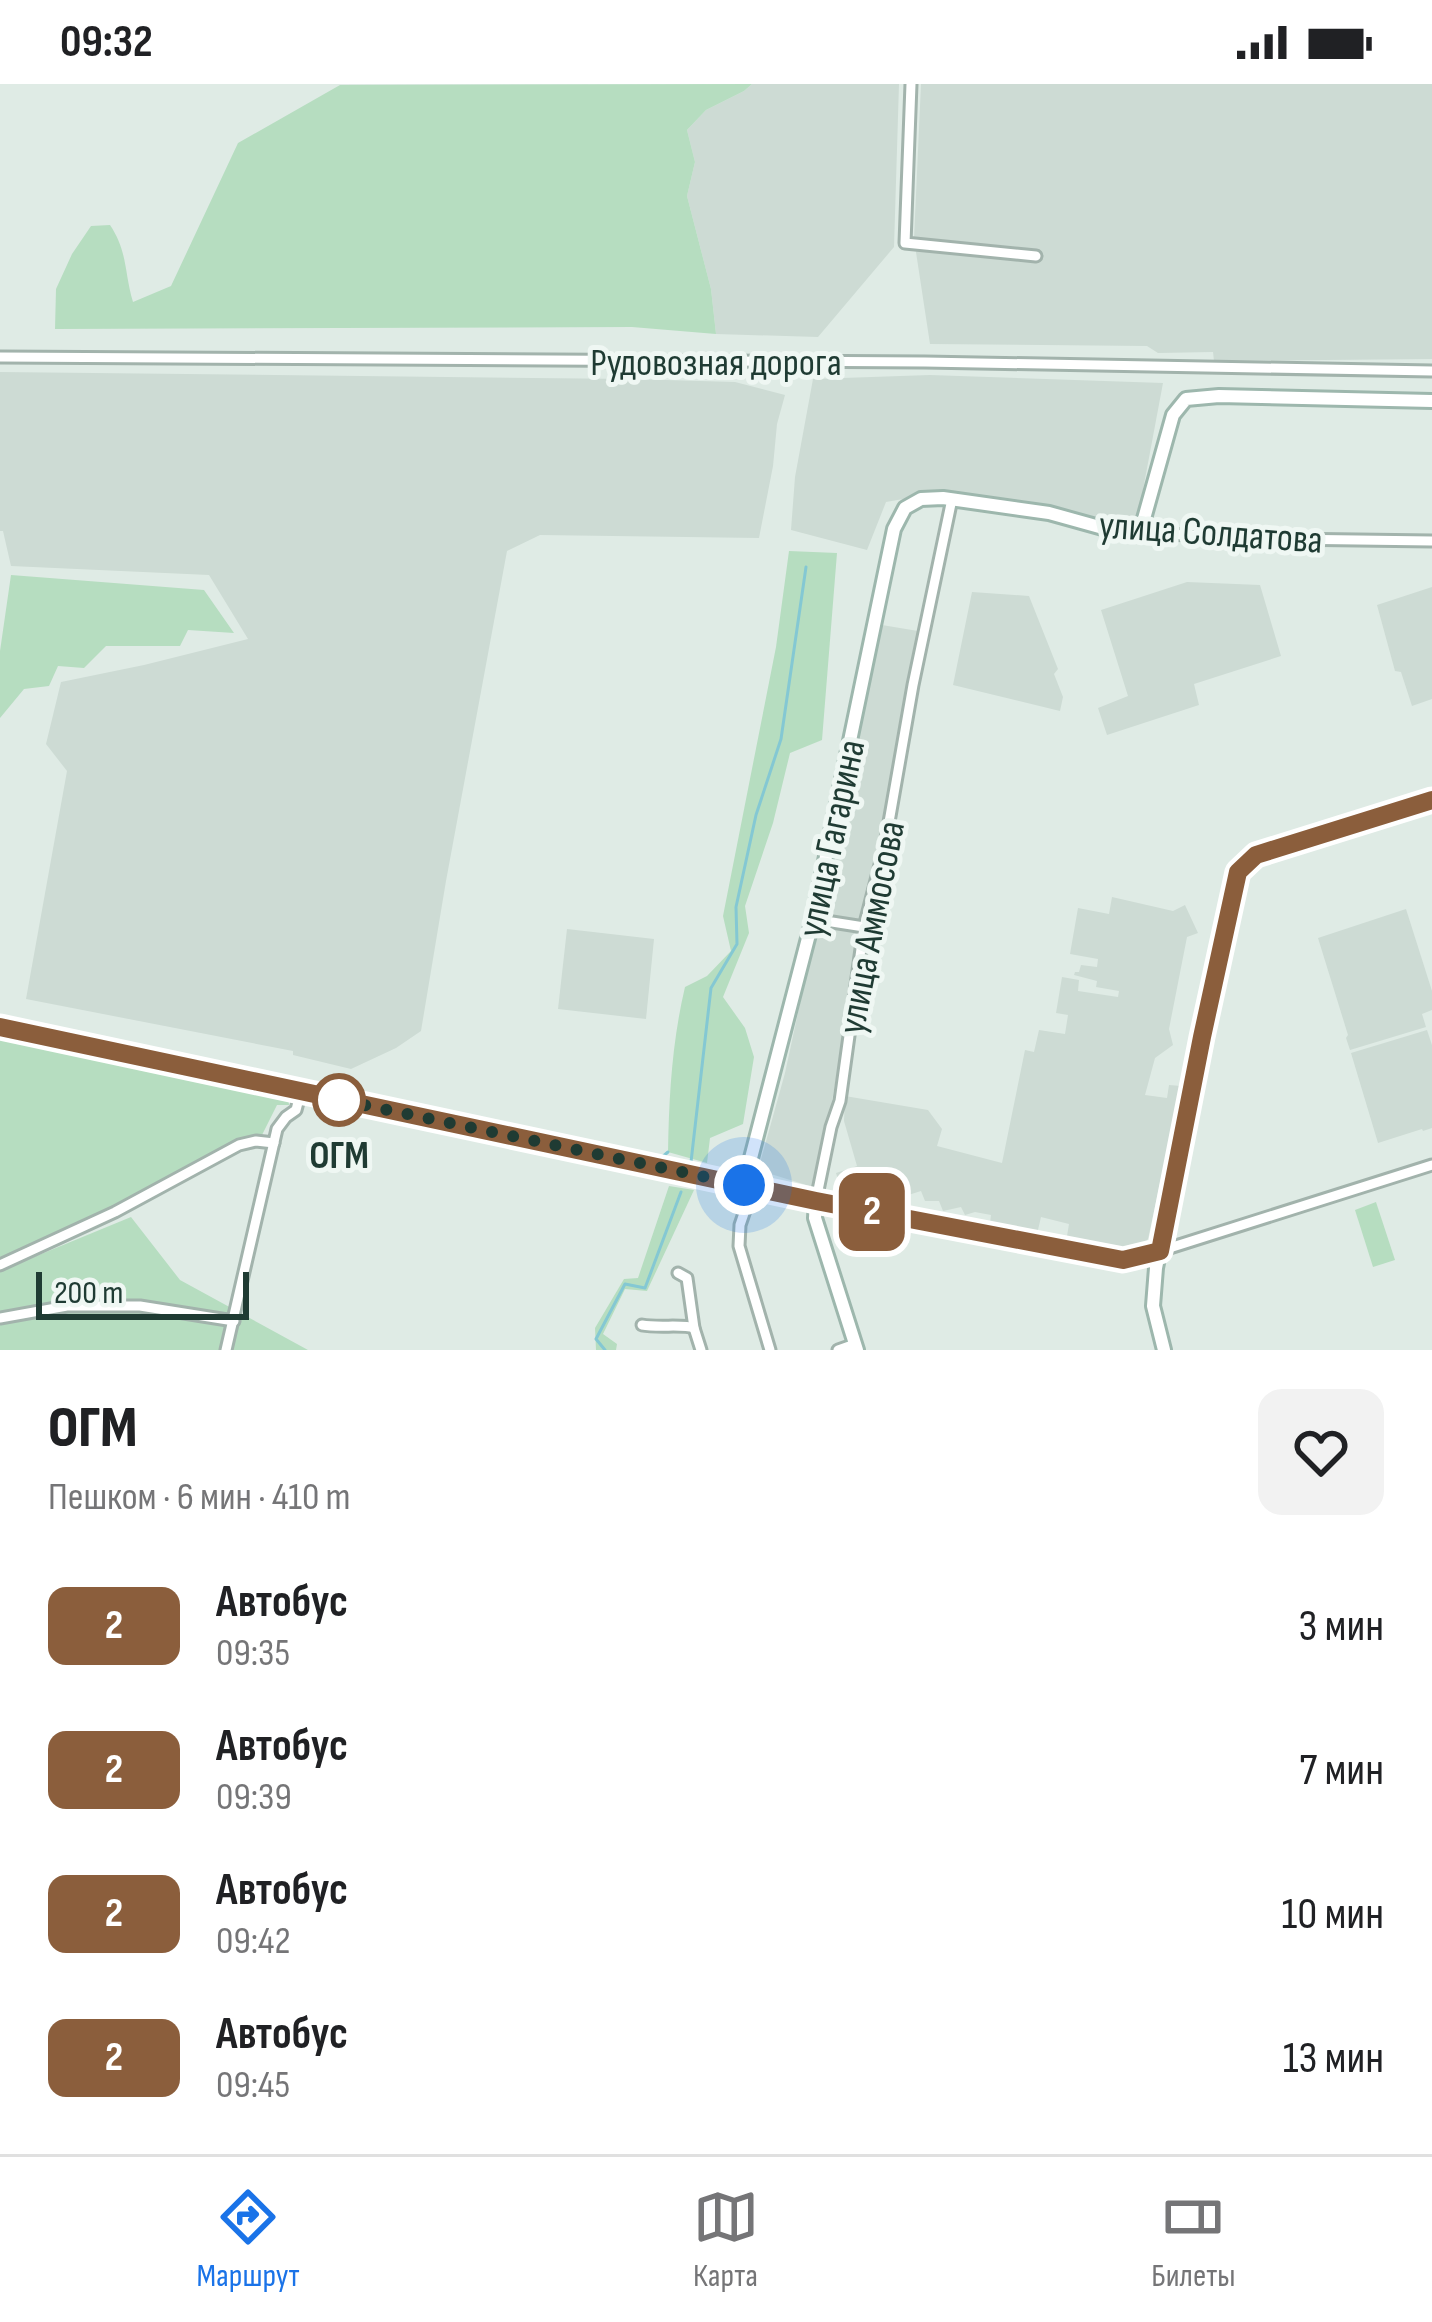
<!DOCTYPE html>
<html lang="ru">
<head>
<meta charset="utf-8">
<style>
	:root { --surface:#fff; --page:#f2f2f2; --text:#202124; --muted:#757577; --line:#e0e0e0; --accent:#1a73e8 }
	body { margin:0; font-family:"Sofia Sans Condensed",sans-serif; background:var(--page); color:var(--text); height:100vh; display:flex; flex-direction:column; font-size:45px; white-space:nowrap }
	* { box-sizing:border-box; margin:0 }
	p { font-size:39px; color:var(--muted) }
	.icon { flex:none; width:66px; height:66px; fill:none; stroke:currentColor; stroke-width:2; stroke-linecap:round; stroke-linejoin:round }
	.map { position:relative; height:1266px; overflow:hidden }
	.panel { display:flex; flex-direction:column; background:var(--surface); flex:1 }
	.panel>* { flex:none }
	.badge { padding:0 24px; border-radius:18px; font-size:42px; line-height:78px }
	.scale { position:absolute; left:36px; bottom:30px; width:213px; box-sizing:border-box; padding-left:12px; border:6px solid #1f3b33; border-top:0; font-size:33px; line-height:42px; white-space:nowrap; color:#1f3b33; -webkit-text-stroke:9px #eff7f3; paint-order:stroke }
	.you { position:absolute; width:60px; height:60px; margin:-30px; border:9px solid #fff; border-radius:50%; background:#1a73e8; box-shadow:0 0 0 18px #1a73e833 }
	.map>.badge { position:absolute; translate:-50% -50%; box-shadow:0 0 0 6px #fff }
	.round { display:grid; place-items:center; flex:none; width:126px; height:126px; border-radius:24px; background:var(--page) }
	.overview { display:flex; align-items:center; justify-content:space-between; height:204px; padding:0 48px }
	h1 { font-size:57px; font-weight:800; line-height:90px }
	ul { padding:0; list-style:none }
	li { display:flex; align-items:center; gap:36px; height:144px; padding:0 48px }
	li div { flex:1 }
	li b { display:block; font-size:45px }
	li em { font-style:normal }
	li .badge { min-width:132px; font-weight:700; text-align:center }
	.status { display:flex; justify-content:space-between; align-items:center; height:84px; padding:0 60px; background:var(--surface); direction:ltr }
	.status svg { height:33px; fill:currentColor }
	.menu { display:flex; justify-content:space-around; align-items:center; height:168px; border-top:3px solid var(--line); background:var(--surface); font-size:33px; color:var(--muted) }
	.menu a { display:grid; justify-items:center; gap:6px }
	.menu .active { color:var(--accent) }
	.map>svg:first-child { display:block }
	.built { fill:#cddbd4 }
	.green { fill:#b6ddc0 }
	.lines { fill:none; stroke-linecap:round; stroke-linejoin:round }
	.stream { stroke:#84c8d3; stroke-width:3 }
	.street-casing { stroke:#a2b3ac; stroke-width:15 }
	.secondary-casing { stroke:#9db7ad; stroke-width:18 }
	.street { stroke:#fff; stroke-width:9 }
	.secondary { stroke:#fff; stroke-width:12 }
	.line-casing { stroke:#fff; stroke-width:27 }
	.line { stroke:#8b5e3c; stroke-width:18 }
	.walk { stroke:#1f3b33; stroke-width:12; stroke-dasharray:0 21.6 }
	.stop-dot { fill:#fff; stroke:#8b5e3c; stroke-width:6 }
	.labels { text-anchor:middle; stroke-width:10; stroke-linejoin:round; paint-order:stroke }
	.street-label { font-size:39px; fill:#1f3b33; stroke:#eff7f3 }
	.stop-label { font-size:39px; font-weight:bold; fill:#1f3b33; stroke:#eff7f3 }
</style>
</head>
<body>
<div class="status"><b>09:32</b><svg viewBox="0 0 49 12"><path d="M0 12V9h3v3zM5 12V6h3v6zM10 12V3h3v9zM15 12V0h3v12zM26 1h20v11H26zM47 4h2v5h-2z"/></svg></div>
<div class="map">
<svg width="1432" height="1266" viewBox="0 0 1432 1266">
	<rect width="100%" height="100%" fill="#dfebe5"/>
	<g class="built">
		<polygon points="752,0 899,0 894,163 818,253 716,250 711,205 687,112 695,78 687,46 706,26 744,7"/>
		<polygon points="921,0 1432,0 1432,275 1214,277 1213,268 1158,269 1147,262 930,260 914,155"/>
		<polygon points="0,288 631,295 735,298 785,311 777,340 773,382 759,454 540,451 507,467 446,797 421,947 396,964 351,985 293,971 293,967 26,915 67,687 46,660 61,598 144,581 248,555 209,491 11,482 3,447 0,447"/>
		<polygon points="930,291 1163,299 1136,443 926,411 886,418 867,466 791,446 795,393 813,295"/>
		<polygon points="1187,498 1260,501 1281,572 1194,600 1199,621 1107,651 1098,624 1128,612 1101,526"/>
		<polygon points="1432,503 1432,615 1412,622 1401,588 1395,587 1377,521"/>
		<polygon points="972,508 1029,512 1058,585 1054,590 1063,613 1060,627 953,601"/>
		<polygon points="882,541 918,547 816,1104 758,1086 785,989"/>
		<polygon points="1112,813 1173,827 1185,821 1198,849 1187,853 1169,945 1173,961 1155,974 1145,1011 1167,1014 1169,1001 1181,1002 1148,1155 1143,1161 1121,1167 1066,1158 1069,1140 1041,1133 1037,1150 990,1139 991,1131 975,1128 965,1131 961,1123 943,1127 939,1117 925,1117 921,1107 902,1113 898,1104 880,1109 877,1102 858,1107 855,1098 840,1102 836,1089 857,1082 844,1037 845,1012 928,1026 942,1045 937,1062 1002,1079 1025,966 1034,968 1039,946 1065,950 1068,931 1056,929 1062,893 1079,896 1078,907 1118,913 1119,907 1096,903 1097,897 1074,891 1075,888 1079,888 1081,881 1097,883 1098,875 1070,870 1078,824 1109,830"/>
		<polygon points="1406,825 1432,907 1432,926 1422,930 1426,943 1350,966 1346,954 1348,951 1318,854"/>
		<polygon points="567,845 654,855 646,935 558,925"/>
		<polygon points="1427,946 1432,961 1432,1044 1423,1047 1422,1045 1378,1059 1351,969"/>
	</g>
	<g class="green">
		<path d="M752 0 744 7 706 26 687 46 695 78 687 112 711 205 716 250 632 243 55 245 56 205 72 170 91 142 110 141C128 168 124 188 133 218L171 202 238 59 340 1Z"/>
		<path d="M789 467 837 469 822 656 790 669 773 739 745 822 749 849 723 913 745 944 754 973 743 1040 710 1054 707 1079 668 1068C669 1012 672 958 685 903L707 892 731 867 723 832 776 563Z"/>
		<polygon points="11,491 204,506 234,549 188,546 180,562 106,562 84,584 58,582 49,602 24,605 0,634 0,567"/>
		<polygon points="0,955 288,1013 289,1021 277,1021 261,1053 242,1056 148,1108 0,1177"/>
		<polygon points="669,1102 694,1106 647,1207 625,1205 603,1250 617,1260 616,1266 596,1266 595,1244 624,1195 638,1194"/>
		<polygon points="1376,1118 1395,1176 1373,1183 1355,1126"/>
		<polygon points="131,1133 180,1196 308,1266 0,1266 0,1187"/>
	</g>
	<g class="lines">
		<g class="stream">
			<polyline points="616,1065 661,1074 668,1068"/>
			<polyline points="691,1078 711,904 737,860 736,823 756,731 781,655 806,483"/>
			<polyline points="605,1266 596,1255 625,1200 645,1204 681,1108"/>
		</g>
		<defs>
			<g id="street">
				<polyline points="911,0 905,159 1036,172"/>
				<polyline points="0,273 925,278 1432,287"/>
				<polyline points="1140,449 1283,455 1432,457"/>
				<polyline points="813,835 864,843"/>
				<polyline points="753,1103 740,1141 739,1162 770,1266"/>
				<polyline points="816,1116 831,1043 840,1017 864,843 885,761 913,601 952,415"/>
				<polyline points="1160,1167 1432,1081"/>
				<polyline points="0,1181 115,1128 239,1061 256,1057 274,1059"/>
				<polyline points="678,1189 687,1194 694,1244 701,1266"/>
				<polyline points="0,1234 67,1222 140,1222 234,1237"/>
				<path d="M642 1241C658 1244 684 1240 694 1244"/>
				<polyline points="226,1266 277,1045 286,1033 296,1026 301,1007"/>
				<polyline points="838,1266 855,1260"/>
			</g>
			<g id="secondary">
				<polyline points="0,943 984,1151 1123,1176 1160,1167"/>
				<polyline points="744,1101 813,835 894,445 905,424 921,415 943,414 1049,429 1121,449 1140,449 1173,331 1186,315 1219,312 1432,317"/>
				<polyline points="816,1116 815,1134 857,1266"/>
				<polyline points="1164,1266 1153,1222 1156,1184 1233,806 1238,788 1256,771 1432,716"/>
			</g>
		</defs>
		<use href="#street" class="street-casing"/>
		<use href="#secondary" class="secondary-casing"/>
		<use href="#street" class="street"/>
		<use href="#secondary" class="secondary"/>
	</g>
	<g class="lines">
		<defs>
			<polyline id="line" points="0,943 816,1117 1123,1176 1160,1167 1202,953 1238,788 1256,771 1432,716"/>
		</defs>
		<use href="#line" class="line-casing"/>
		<use href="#line" class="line"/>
		<polyline class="walk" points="339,1016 331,1014 744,1101"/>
	</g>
	<circle class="stop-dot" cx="339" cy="1016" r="24"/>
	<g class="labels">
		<g class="street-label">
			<text x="716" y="291">Рудовозная дорога</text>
			<text transform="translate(1211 447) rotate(4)" y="14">улица Солдатова</text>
			<text transform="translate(830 754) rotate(-78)" y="14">улица Гагарина</text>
			<text transform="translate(870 843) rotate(-79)" y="14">улица Аммосова</text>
		</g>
		<g class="stop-label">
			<text x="339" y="1084">ОГМ</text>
		</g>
	</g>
</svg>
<div class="scale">200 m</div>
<div class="you" style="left:744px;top:1101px"></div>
<b class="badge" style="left:872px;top:1128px;background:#8b5e3c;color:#fff">2</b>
</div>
<section class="panel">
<div class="overview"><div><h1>ОГМ</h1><p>Пешком · 6 мин · 410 m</p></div><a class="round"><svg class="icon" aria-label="heart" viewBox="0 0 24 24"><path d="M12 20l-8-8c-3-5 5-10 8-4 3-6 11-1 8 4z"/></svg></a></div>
<ul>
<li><span class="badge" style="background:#8b5e3c;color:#fff">2</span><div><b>Автобус</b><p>09:35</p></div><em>3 мин</em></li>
<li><span class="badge" style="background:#8b5e3c;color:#fff">2</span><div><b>Автобус</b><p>09:39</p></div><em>7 мин</em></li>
<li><span class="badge" style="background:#8b5e3c;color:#fff">2</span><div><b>Автобус</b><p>09:42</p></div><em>10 мин</em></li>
<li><span class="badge" style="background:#8b5e3c;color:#fff">2</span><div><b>Автобус</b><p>09:45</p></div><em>13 мин</em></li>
</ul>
</section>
<nav class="menu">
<a class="active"><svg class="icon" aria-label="directions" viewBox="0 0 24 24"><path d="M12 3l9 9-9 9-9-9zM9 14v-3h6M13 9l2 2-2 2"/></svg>Маршрут</a>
<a><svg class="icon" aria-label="map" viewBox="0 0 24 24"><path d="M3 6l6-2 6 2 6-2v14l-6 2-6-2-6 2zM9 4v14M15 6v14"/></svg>Карта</a>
<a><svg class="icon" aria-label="tickets" viewBox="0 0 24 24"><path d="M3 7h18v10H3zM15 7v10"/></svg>Билеты</a>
</nav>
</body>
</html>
